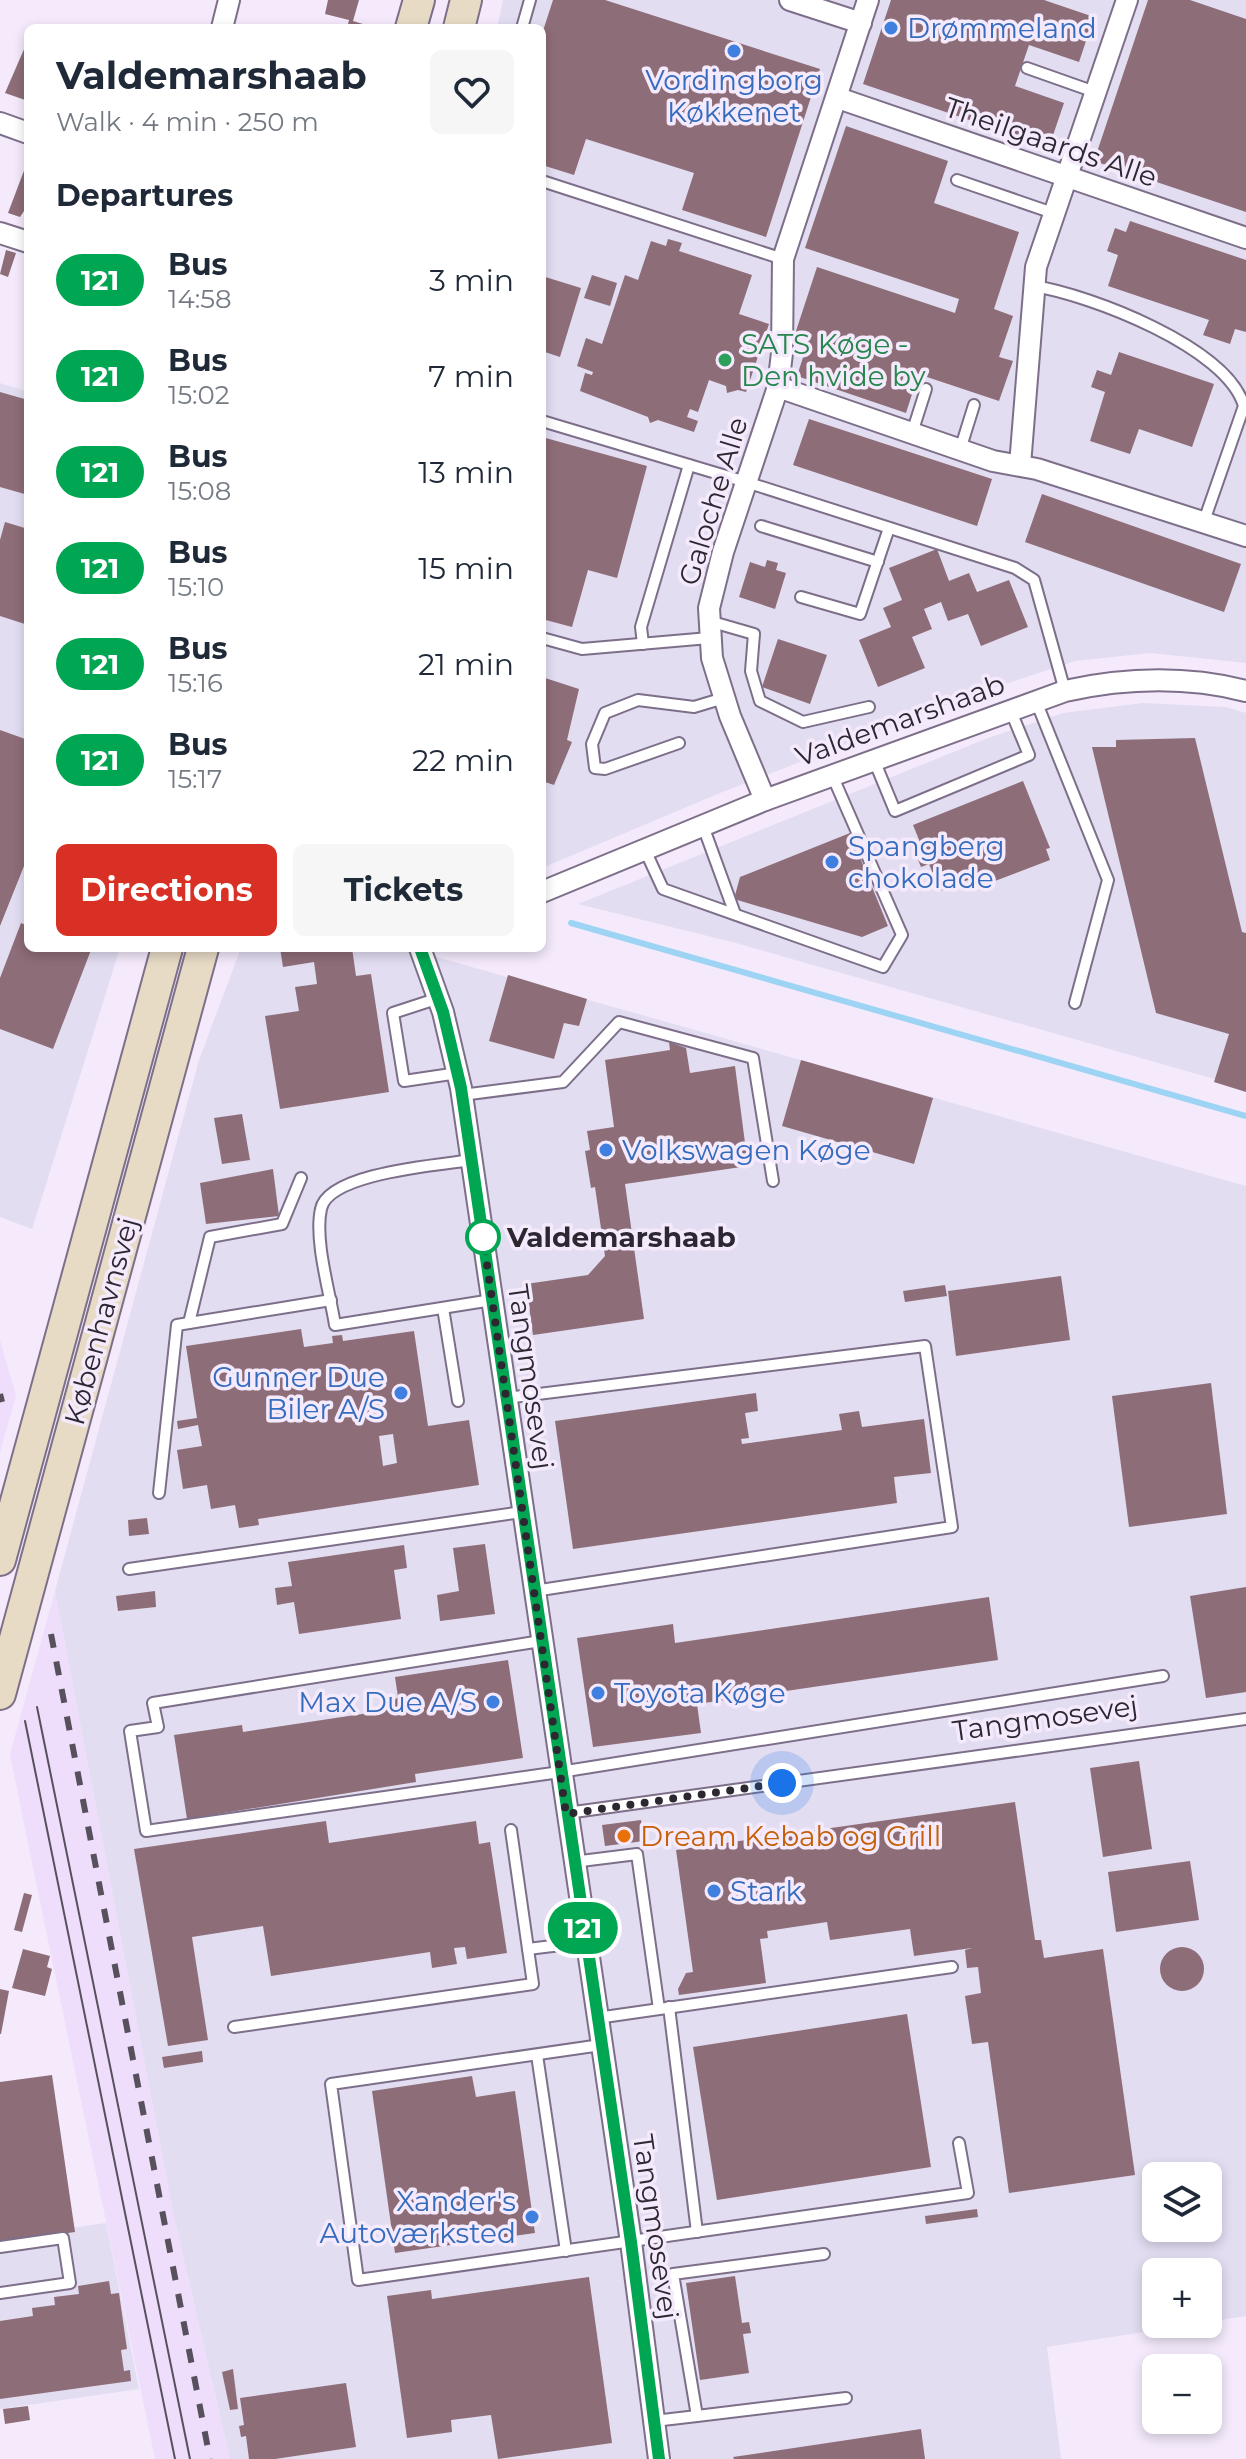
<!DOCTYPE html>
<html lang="en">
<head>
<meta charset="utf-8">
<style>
	:root { --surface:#fff; --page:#f6f6f7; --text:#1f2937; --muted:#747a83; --accent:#d93025 }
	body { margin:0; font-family:Montserrat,sans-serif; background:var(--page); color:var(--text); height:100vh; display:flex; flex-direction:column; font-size:30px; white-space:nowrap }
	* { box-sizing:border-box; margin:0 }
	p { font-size:26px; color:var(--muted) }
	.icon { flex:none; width:44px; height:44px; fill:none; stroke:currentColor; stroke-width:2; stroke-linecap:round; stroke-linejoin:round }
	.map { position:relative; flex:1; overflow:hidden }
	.drawer { position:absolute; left:24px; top:24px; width:522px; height:928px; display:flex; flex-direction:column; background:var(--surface); border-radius:12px; box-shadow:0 4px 12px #0003 }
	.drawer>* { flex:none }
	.badge { padding:0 16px; border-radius:26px; font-size:28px; line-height:52px }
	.fabs { position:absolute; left:1142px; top:2162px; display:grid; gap:16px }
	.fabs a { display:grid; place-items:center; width:80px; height:80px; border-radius:12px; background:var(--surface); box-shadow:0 4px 12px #0003; font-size:40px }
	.you { position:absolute; width:40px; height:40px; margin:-20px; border:6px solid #fff; border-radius:50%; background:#1a73e8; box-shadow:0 0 0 12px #1a73e833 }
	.map>.badge { position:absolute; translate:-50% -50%; box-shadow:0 0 0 4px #fff }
	h2 { padding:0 32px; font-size:30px; line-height:72px }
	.round { display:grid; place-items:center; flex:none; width:84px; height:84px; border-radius:12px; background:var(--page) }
	.overview { display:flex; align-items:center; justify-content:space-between; height:136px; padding:0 32px }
	h1 { font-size:38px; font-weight:700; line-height:60px }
	.primary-button { display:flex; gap:16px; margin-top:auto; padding:16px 32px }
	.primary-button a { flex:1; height:92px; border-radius:12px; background:var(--accent); color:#fff; font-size:32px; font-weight:700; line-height:92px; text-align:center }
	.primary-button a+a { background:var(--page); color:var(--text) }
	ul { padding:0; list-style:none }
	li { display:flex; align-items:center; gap:24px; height:96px; padding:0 32px }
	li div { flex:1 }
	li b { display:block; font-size:30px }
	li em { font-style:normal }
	li .badge { min-width:88px; font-weight:700; text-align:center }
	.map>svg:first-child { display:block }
	.built { fill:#eedefb }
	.industrial { fill:#e3ddf2; fill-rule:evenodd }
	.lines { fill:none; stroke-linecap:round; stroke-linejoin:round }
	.stream { stroke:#9dd3f3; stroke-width:6 }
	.building { fill:#8d6d78; fill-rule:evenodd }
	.service-casing { stroke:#7d6f89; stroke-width:14 }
	.minor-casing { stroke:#7d6f89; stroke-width:24 }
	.secondary-casing { stroke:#7d6f89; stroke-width:34 }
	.service { stroke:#fff; stroke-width:10 }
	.minor { stroke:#fff; stroke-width:20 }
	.secondary { stroke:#e7dbc5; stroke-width:30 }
	.tram { stroke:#57505d; stroke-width:2 }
	.rail { stroke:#57505d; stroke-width:6; stroke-dasharray:14 14; stroke-linecap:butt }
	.line-casing { stroke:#fff; stroke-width:18 }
	.line { stroke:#00a651; stroke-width:12 }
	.walk { stroke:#2d2732; stroke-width:8; stroke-dasharray:0 14.4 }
	.shop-dot { fill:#3f7fe0; stroke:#f4eafc; stroke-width:3 }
	.leisure-dot { fill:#2e9e5b; stroke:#f4eafc; stroke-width:3 }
	.stop-dot { fill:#fff; stroke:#00a651; stroke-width:4 }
	.food-dot { fill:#e8710a; stroke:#f4eafc; stroke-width:3 }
	.labels { text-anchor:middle; stroke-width:7; stroke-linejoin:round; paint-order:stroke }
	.shop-label { font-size:28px; fill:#366cbe; stroke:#f4eafc; text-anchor:start }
	.street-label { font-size:28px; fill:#2d2732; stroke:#f4eafc }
	.leisure-label { font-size:28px; fill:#27864d; stroke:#f4eafc; text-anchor:start }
	.stop-label { font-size:28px; font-weight:bold; fill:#2d2732; stroke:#f4eafc; text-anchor:start }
	.food-label { font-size:28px; fill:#c56008; stroke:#f4eafc; text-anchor:start }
</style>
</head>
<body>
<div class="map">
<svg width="1246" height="2459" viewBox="0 0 1246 2459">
	<rect width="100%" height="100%" fill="#f4eafc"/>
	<g class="built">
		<polygon points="0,1340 16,1395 0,1453"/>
		<polygon points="55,1591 173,2212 230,2459 155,2459 25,1829 10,1754"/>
	</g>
	<g class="industrial">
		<polygon points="503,0 1246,0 1246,663 1150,653 1075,661 975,694 720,793 542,868 542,28 497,28"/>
		<polygon points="0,383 28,392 28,948 120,948 32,1229 0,1217"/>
		<polygon points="1143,703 1226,707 1246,713 1246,1088 736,943 578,904 988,738 1063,713"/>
		<path d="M241 948H405L1246 1186V2316L1208 2322V2272H1156V2324H1196L1047 2347 1061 2459H230L173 2212 55 1591 199 1060ZM1156 2176H1208V2228H1156Z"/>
		<polygon points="106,2223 139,2389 0,2409 0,2238"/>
	</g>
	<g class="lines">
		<polyline class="stream" points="571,923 1246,1116"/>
	</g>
	<g class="building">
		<polygon points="328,0 359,0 353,21 376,28 347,28 349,20 325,14"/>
		<polygon points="553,0 605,0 820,69 766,237 682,210 694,173 586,139 574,175 542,165 542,34"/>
		<polygon points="891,0 1044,0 1094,17 1079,62 1029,45 1015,86 1064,103 1049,147 863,84"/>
		<polygon points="1148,0 1190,0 1246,19 1246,212 1094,161"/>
		<polygon points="28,40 28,101 5,93"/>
		<polygon points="846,126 948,161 934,203 1019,232 994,309 1013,316 999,357 1013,361 999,401 906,370 901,383 914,388 906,413 797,376 809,339 795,334 817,267 955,313 959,299 805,248"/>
		<polygon points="28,160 28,205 20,217 8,213"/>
		<polygon points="1130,221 1246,260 1246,332 1235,329 1230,344 1203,335 1209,320 1108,286 1118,255 1107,251 1115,228 1126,232"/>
		<polygon points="668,239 682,243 679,251 752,275 739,314 769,324 746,392 738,390 727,393 726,386 709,380 698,412 690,409 687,417 698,421 694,432 658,420 650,423 648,417 580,391 585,373 592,375 593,372 577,366 586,338 602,344 625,275 638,280 651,241 666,246"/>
		<polygon points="6,250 16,253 8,277 0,274"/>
		<polygon points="592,275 617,283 610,306 584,298"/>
		<polygon points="542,276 581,288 560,357 542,351"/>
		<polygon points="1119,352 1214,384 1192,447 1139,429 1130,454 1090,441 1105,392 1091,387 1097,370 1111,375"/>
		<polygon points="0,392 28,400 28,495 0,487"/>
		<polygon points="809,419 992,479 977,526 793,465"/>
		<polygon points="542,437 647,466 617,578 588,570 572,627 542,619"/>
		<polygon points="1042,494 1241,564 1224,612 1025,542"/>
		<polygon points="5,522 28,529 28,625 0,616 0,540"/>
		<polygon points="937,549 949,581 969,573 977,592 1009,580 1028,627 981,646 968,614 948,621 941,602 924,609 932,629 912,637 925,668 878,687 859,640 891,627 883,608 902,600 889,568"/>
		<polygon points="767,560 778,563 776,570 786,573 775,609 739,597 750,562 765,567"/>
		<polygon points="778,639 827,655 810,704 762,687"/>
		<polygon points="542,677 579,689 567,740 572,742 554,785 542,781"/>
		<polygon points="0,730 28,740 28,856 0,926"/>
		<polygon points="1195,738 1242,932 1246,933 1246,1092 1214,1082 1229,1034 1156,1013 1092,747 1116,747 1116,740"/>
		<polygon points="1023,781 1050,848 1046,849 1050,860 995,881 991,871 940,891 929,864 921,867 916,855 924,852 913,825"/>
		<polygon points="850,833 888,926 862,937 734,899 740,877"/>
		<polygon points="21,923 28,926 28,948 91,950 53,1049 0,1029 0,978"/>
		<polygon points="280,948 352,948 356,976 371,974 389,1092 280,1109 265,1016 299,1011 295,987 317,984 314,962 283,967"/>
		<polygon points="508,975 587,999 579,1026 564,1023 554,1059 489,1041"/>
		<polygon points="669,1042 686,1048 690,1073 735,1066 748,1166 625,1184 644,1319 533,1335 526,1284 588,1275 605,1256 595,1187 591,1188 585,1151 590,1150 587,1131 614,1127 605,1060 670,1050"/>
		<polygon points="801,1060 933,1098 914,1164 782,1126"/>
		<polygon points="242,1114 250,1160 222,1164 214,1118"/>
		<polygon points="273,1169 279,1216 206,1224 200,1183"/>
		<polygon points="1061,1276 1070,1340 956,1356 948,1291"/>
		<polygon points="945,1285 947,1296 905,1302 903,1291"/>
		<path d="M301 1329 304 1347 333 1343 332 1336 342 1335 343 1341 414 1331 428 1426 469 1420 479 1485 258 1519 259 1525 239 1528 235 1505 211 1509 207 1485 183 1489 177 1450 202 1446 198 1425 178 1429 177 1421 197 1418 186 1346ZM393 1434 397 1463 383 1466 379 1436Z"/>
		<polygon points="1211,1383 1227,1514 1129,1527 1112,1396"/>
		<polygon points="756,1393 758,1411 745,1413 749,1438 741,1439 742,1444 842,1430 839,1414 859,1411 862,1427 924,1419 931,1473 894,1477 897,1503 573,1549 555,1421"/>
		<polygon points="147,1518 149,1534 129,1536 128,1520"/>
		<polygon points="485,1544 495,1614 440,1621 437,1595 459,1591 453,1548"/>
		<polygon points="404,1545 407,1568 394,1570 401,1619 299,1634 294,1602 277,1605 275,1588 292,1586 288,1562"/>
		<polygon points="1246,1587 1246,1692 1206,1698 1190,1596"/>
		<polygon points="155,1591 156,1607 118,1611 116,1596"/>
		<polygon points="989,1597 998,1660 697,1704 701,1733 593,1747 577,1638 673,1624 675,1643"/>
		<polygon points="508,1660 523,1758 415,1774 416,1782 187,1819 174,1735 242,1725 243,1732 382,1711 398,1697 395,1677"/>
		<polygon points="1139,1761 1152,1849 1103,1857 1090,1768"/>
		<polygon points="1015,1802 1035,1940 1041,1940 1044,1958 1103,1949 1135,2175 1009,2193 988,2042 972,2044 965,1996 981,1993 978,1967 967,1968 965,1950 972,1948 914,1956 910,1929 830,1940 827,1922 767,1931 768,1938 760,1939 766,1983 679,1995 678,1989 686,1973 693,1972 676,1850"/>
		<polygon points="641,1820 644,1841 605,1846 602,1825"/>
		<polygon points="326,1821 329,1843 476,1821 479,1844 490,1842 507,1953 467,1959 465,1947 454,1948 457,1964 432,1968 430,1952 271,1976 263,1926 192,1937 208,2040 168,2046 134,1849"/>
		<polygon points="1190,1861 1199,1920 1116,1932 1108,1872"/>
		<polygon points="24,1893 32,1895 22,1932 14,1930"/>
		<circle cx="1182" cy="1969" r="22"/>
		<polygon points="23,1949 50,1956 47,1967 52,1969 45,1996 12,1988"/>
		<polygon points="0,1989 9,1991 1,2034 0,2034"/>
		<polygon points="907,2014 931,2167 717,2200 693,2047"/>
		<polygon points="202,2051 203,2062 164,2068 162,2057"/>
		<polygon points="52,2075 75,2232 0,2243 0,2082"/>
		<polygon points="472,2076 476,2097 515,2091 535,2233 395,2253 372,2091"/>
		<polygon points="977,2209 978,2217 926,2224 925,2216"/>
		<polygon points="735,2276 742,2323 749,2322 751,2333 743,2334 749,2373 700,2380 686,2283"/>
		<polygon points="589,2277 612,2443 498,2459 491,2415 451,2420 452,2432 407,2438 387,2296 431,2290 432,2299"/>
		<polygon points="109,2281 111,2294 119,2293 127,2349 121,2350 124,2371 130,2370 131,2381 0,2399 0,2321 33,2316 32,2308 55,2305 54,2297 79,2294 78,2286"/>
		<polygon points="233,2369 238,2409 230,2410 222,2372"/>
		<polygon points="346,2383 356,2447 275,2459 249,2459 246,2436 241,2437 239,2426 244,2425 240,2398"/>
		<polygon points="28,2406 30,2420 5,2424 3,2409"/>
		<polygon points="921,2429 925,2459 734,2459 733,2457"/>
	</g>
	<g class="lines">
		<defs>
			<g id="service">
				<polyline points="522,28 530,0"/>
				<polyline points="1027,68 1095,92"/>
				<polyline points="957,180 1053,213"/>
				<polyline points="542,181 783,259"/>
				<path d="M1034 286C1090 295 1227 347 1244 406L1204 521"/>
				<polyline points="542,421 746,482 1015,568 1034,580 1065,691"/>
				<polyline points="912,433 926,389"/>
				<polyline points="960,450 974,405"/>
				<polyline points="761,526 878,562"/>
				<polyline points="801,597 860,614 889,528"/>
				<polyline points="709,621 754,634 751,671 760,701 803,722 869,707"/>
				<polyline points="542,638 582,649 709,638"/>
				<polyline points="643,644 641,627 689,465"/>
				<polyline points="1036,701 1108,880 1075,1003"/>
				<polyline points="679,743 605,769 595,768 592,744 605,713 638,700 694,707 724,698"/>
				<polyline points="874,760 895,811 1029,755 1010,709"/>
				<polyline points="703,826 735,914"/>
				<polyline points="645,850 663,889 883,967 902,935 832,775"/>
				<polyline points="439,998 393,1013 404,1081 458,1073"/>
				<polyline points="462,1095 563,1082 619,1022 753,1058 773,1181"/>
				<path d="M472 1160C439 1165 328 1173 321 1209 314 1240 330 1293 335 1325L492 1300"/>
				<polyline points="443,1308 458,1401"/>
				<polyline points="189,1323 210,1237 282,1224 301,1178"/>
				<polyline points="506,1398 925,1346 952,1527 534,1591"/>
				<polyline points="159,1493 177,1325 331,1300"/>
				<polyline points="129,1569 522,1512"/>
				<polyline points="541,1641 153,1703 158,1727 130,1731 146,1831 560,1772 1163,1676"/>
				<polyline points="567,1813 1246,1719"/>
				<polyline points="573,1862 637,1854 659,2009"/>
				<polyline points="528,1949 585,1942"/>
				<polyline points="669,2007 697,2232"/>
				<polyline points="597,2018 952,1967"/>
				<polyline points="234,2027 533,1984 511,1830"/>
				<polyline points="601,2045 331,2084 358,2280 968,2193 959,2143"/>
				<polyline points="537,2055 566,2251"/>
				<polyline points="0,2247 63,2238 70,2283 0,2293"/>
				<polyline points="824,2254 673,2274 697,2416 846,2398"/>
				<polyline points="654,2421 697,2416"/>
			</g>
			<g id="minor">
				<polyline points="790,0 861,23"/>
				<polyline points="222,28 229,0"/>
				<polyline points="838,98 1246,238"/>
				<polyline points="0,123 28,133"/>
				<polyline points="0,233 28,242"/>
				<polyline points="778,387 993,461 1037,469 1246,536"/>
				<polyline points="1020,465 1036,267 1127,0"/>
				<polyline points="765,800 730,716 712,658 709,608 723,552 778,387 782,353 783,259 868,0"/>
				<path d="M542 892 765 800 1065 691C1124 678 1187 676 1246 691"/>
				<polyline points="420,948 443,1012 461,1088 631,2242 659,2459"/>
			</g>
			<g id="secondary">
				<polyline points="411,28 419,0"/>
				<polyline points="459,28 466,0"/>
				<polyline points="0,1560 167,948"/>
				<polyline points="0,1694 203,948"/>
			</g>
		</defs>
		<use href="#service" class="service-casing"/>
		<use href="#minor" class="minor-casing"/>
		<use href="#secondary" class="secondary-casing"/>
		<use href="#service" class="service"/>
		<use href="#minor" class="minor"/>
		<use href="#secondary" class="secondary"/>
		<g class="tram">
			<polyline points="37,1707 190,2459"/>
			<polyline points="25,1721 175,2459"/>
		</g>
		<g class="rail">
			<polyline points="0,1394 2,1402"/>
			<polyline points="51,1634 210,2459"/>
		</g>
	</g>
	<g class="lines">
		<defs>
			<polyline id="line" points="420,948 443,1012 461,1088 631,2242 659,2459"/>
		</defs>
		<use href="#line" class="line-casing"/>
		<use href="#line" class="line"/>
		<polyline class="walk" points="483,1237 566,1814 782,1783"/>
	</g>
	<g class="shop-dot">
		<circle cx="891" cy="28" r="8"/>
		<circle cx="734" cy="51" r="8"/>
		<circle cx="832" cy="862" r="8"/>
		<circle cx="606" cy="1150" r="8"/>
		<circle cx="401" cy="1393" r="8"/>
		<circle cx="598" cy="1693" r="8"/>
		<circle cx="493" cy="1702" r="8"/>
		<circle cx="714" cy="1891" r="8"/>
		<circle cx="532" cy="2217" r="8"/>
	</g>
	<circle class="leisure-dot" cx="725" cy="360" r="8"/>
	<circle class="stop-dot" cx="483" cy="1237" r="16"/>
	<circle class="food-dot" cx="624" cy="1836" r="8"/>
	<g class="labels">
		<g class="shop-label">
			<text x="907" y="38">Drømmeland</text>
			<text x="734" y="90" text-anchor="middle">Vordingborg<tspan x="734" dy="32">Køkkenet</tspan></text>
			<text x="848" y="856">Spangberg<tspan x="848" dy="32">chokolade</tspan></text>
			<text x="622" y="1160">Volkswagen Køge</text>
			<text x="385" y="1387" text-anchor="end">Gunner Due<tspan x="385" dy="32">Biler A/S</tspan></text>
			<text x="614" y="1703">Toyota Køge</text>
			<text x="477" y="1712" text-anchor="end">Max Due A/S</text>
			<text x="730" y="1901">Stark</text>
			<text x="516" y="2211" text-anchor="end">Xander's<tspan x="516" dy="32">Autoværksted</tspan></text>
		</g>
		<g class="street-label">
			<text transform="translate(1051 142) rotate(19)" y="10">Theilgaards Alle</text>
			<text transform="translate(713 501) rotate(-73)" y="10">Galoche Alle</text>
			<text transform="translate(900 720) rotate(-20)" y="10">Valdemarshaab</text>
			<text transform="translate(101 1321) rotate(-75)" y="10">Københavnsvej</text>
			<text transform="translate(531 1377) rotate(82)" y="10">Tangmosevej</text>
			<text transform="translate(1045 1718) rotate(-8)" y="10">Tangmosevej</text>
			<text transform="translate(656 2227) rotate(82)" y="10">Tangmosevej</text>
		</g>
		<g class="leisure-label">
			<text x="741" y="354">SATS Køge -<tspan x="741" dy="32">Den hvide by</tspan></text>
		</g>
		<g class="stop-label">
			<text x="507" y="1247">Valdemarshaab</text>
		</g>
		<g class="food-label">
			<text x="640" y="1846">Dream Kebab og Grill</text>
		</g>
	</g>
</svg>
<div class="fabs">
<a><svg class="icon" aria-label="layers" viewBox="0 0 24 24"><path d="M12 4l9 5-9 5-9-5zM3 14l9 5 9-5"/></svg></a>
<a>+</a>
<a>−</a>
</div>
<div class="you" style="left:782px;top:1783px"></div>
<b class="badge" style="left:583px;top:1928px;background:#00a651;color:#fff">121</b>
<section class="drawer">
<div class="overview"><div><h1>Valdemarshaab</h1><p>Walk · 4 min · 250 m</p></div><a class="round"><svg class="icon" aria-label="heart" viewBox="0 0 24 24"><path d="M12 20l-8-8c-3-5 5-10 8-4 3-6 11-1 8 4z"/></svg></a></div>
<h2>Departures</h2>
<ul>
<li><span class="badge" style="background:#00a651;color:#fff">121</span><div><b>Bus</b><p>14:58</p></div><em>3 min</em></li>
<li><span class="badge" style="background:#00a651;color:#fff">121</span><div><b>Bus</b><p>15:02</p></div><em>7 min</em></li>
<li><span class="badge" style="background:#00a651;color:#fff">121</span><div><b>Bus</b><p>15:08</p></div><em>13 min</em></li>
<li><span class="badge" style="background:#00a651;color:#fff">121</span><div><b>Bus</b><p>15:10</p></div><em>15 min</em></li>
<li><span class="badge" style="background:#00a651;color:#fff">121</span><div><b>Bus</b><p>15:16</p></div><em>21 min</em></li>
<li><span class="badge" style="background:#00a651;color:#fff">121</span><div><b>Bus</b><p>15:17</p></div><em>22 min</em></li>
</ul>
<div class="primary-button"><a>Directions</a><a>Tickets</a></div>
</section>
</div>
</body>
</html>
